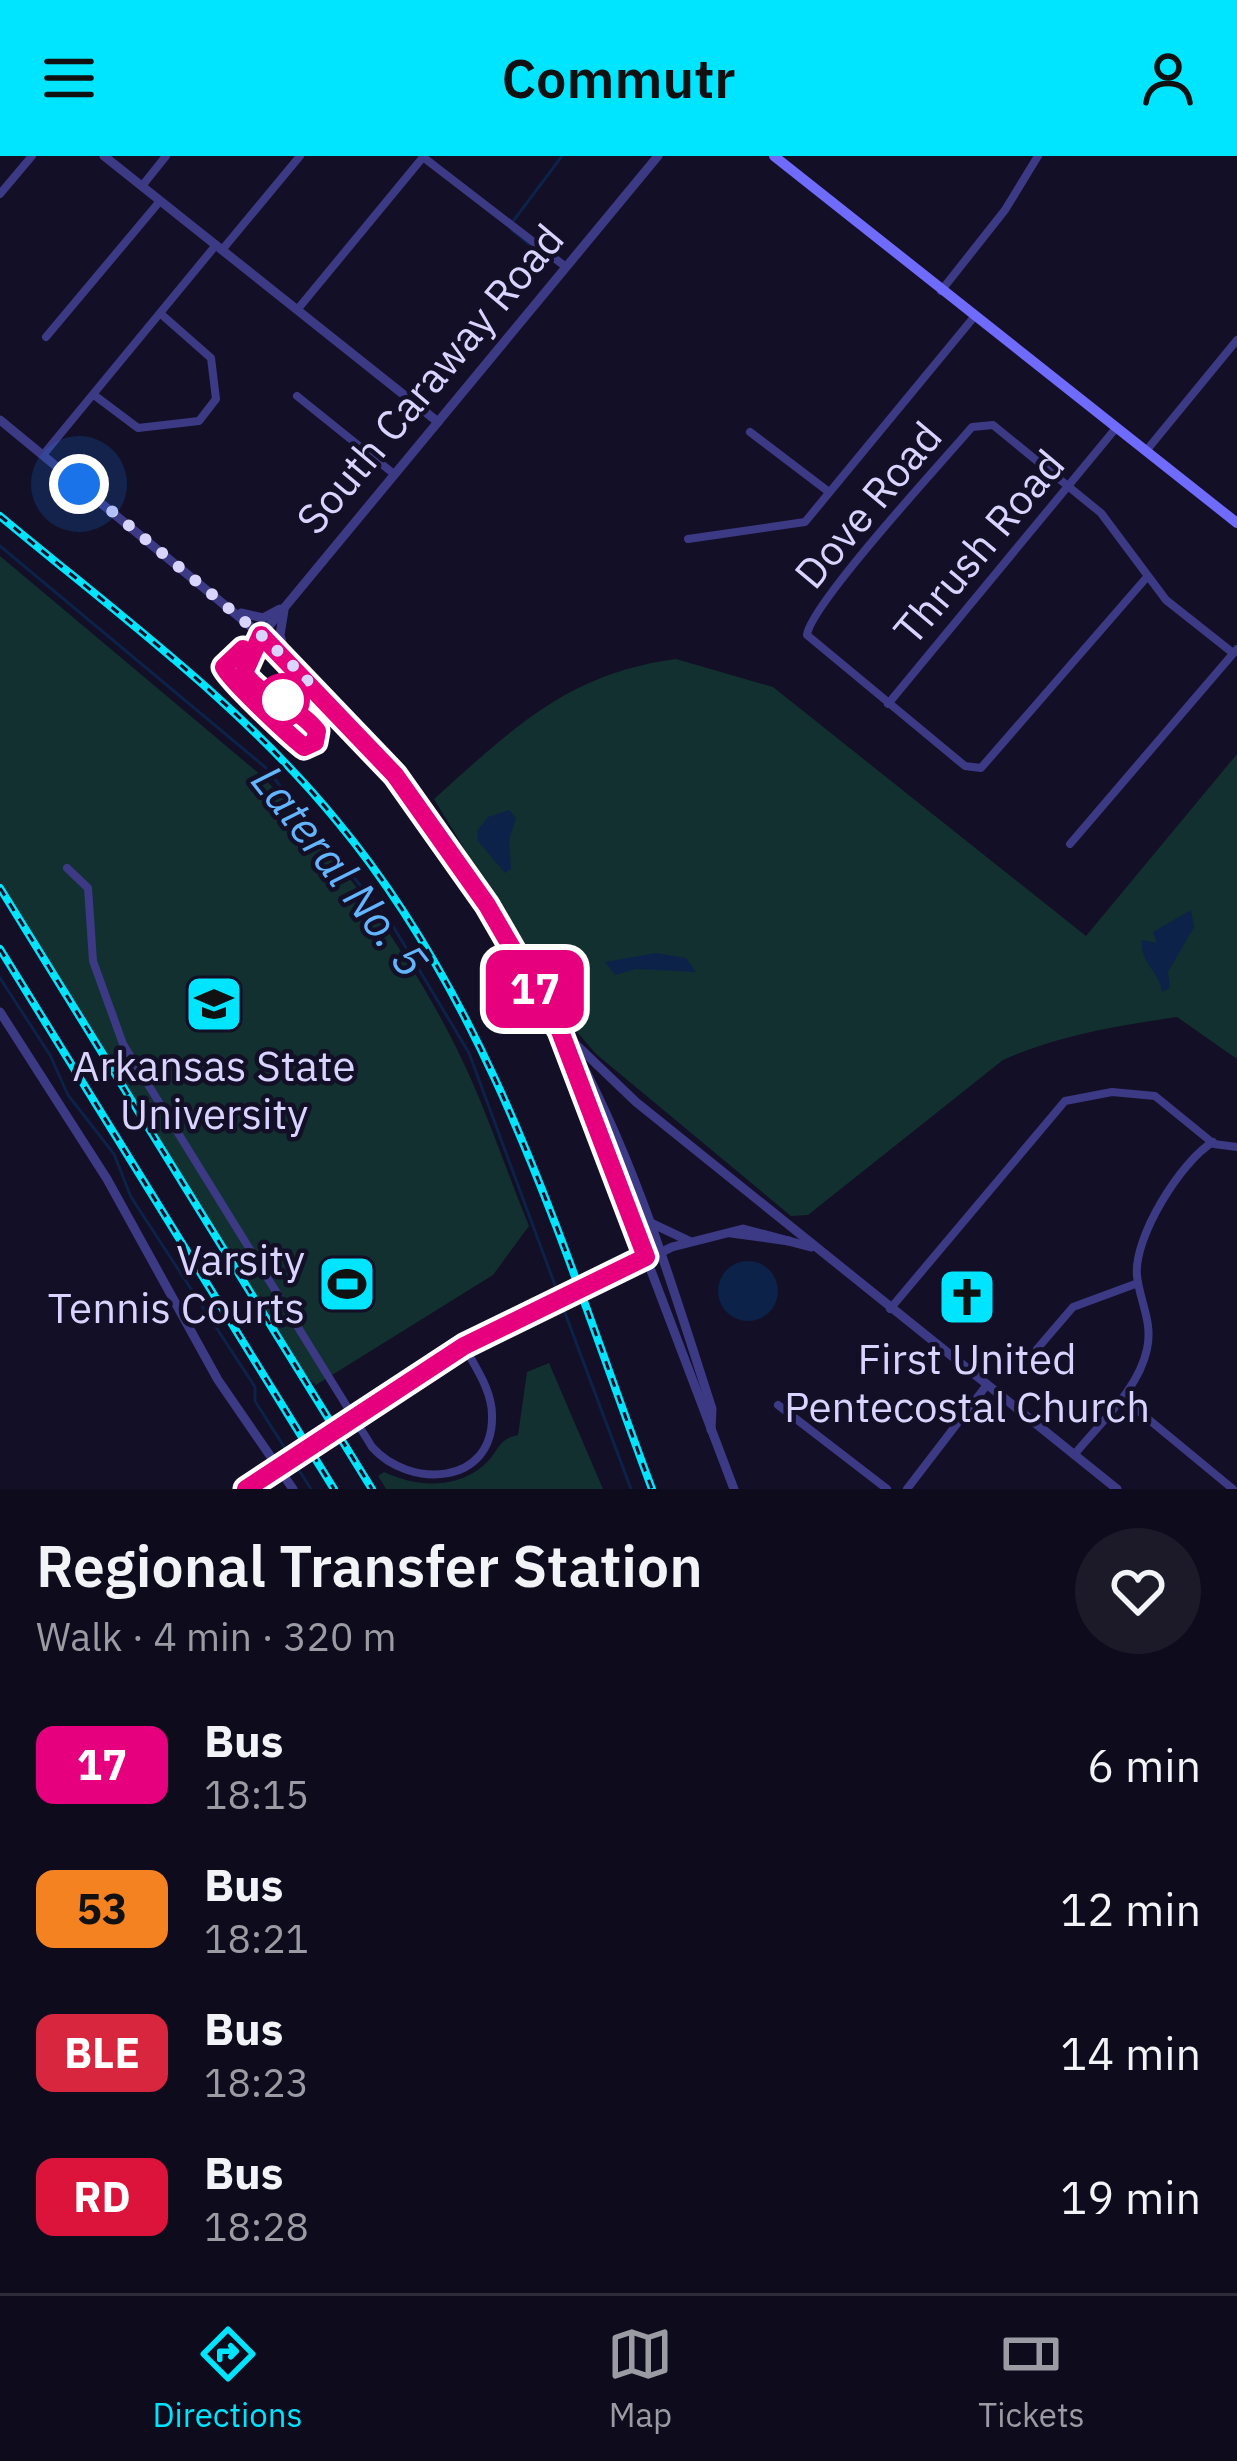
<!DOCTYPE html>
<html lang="en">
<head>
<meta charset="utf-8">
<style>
	:root { --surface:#0e0b1c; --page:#1c1929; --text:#f1f3f6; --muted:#9b9ba3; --line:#2e2b3b; --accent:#00e5ff }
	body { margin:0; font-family:"IBM Plex Sans",sans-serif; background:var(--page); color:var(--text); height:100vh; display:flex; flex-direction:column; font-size:45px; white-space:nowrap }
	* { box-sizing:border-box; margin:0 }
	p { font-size:39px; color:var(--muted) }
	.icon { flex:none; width:66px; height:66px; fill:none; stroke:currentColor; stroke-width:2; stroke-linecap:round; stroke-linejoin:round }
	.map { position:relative; height:1333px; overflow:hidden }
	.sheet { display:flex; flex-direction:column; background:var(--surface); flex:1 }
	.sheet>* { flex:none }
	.badge { padding:0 24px; border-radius:18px; font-size:42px; line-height:78px }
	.you { position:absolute; width:60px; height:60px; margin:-30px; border:9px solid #fff; border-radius:50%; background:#1a73e8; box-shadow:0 0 0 18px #1a73e833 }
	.map>.badge { position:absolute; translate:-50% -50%; box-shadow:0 0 0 6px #fff }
	.round { display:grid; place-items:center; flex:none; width:126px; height:126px; border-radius:63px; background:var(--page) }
	.head { display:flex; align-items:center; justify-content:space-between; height:204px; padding:0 36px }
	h1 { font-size:57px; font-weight:600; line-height:90px }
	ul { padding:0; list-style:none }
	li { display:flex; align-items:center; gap:36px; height:144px; padding:0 36px }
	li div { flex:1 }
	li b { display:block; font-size:45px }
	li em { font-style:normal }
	li .badge { min-width:132px; font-weight:700; text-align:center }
	header { display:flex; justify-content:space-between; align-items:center; height:156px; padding:0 36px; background:var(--accent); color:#111; font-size:54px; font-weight:600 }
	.tabs { display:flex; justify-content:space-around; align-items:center; height:168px; border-top:3px solid var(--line); background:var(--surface); font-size:33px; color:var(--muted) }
	.tabs a { display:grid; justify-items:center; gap:6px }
	.tabs .active { color:var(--accent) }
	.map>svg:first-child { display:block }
	.green { fill:#12302f }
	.water { fill:#0c2248 }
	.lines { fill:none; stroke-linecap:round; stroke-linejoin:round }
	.stream { stroke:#0c2248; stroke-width:3 }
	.minor { stroke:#3d3a85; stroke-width:8 }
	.tertiary { stroke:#3d3a85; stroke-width:9 }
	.secondary { stroke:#6f6bff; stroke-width:10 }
	.rail-casing { stroke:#00e5ff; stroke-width:8 }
	.rail { stroke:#130f26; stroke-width:3; stroke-dasharray:9; stroke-linecap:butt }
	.tertiary-bridge { stroke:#3d3a85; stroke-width:9 }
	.line-casing { stroke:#fff; stroke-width:27 }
	.line { stroke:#e6007e; stroke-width:18 }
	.walk { stroke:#d9d4ff; stroke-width:12; stroke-dasharray:0 21.6 }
	.stop-dot { fill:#fff; stroke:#e6007e; stroke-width:6 }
	.labels { text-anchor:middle; stroke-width:9; stroke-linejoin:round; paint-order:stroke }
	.street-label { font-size:42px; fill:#d9d4ff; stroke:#130f26 }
	.poi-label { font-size:42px; fill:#d9d4ff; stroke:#130f26 }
	.water-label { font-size:45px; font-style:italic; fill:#62b6ff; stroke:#130f26 }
</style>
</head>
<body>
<header><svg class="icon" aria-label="menu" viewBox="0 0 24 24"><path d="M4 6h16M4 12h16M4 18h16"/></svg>Commutr<svg class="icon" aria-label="person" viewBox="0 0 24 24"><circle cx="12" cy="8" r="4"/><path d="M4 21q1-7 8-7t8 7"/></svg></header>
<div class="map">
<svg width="1237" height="1333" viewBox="0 0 1237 1333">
	<rect width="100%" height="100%" fill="#130f26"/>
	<g class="green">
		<path d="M0 400 262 620C345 707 422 813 471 923 492 971 509 1021 529 1070L493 1119 316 1229 304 1218 0 726Z"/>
		<path d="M676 503 773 531 1086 780 1237 598V903L1177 861C1116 870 1060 879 1003 904L808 1059 791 1060 596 898 572 870 434 643C512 573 568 517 676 503Z"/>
		<path d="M549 1207 603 1333H386L378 1320 384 1316C420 1333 463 1333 490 1303 500 1290 502 1282 518 1279L527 1216Z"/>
	</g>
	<g class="water">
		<polygon points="509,654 516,662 509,684 511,713 505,717 478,685 477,675 488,661"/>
		<path d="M1191 754 1194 771 1168 816 1170 832 1162 836C1160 816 1139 806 1142 784L1157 787 1153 776Z"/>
		<polygon points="656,797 686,802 696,816 636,813 615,819 605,806"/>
		<circle cx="748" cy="1135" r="30"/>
	</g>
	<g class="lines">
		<g class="stream">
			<polyline points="514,64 562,0"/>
			<polyline points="512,74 529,88"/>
			<polyline points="0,390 265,611 393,770 469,897 559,1140"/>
			<polyline points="0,822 50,899 68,939 114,998 131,1041 255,1231 255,1245 311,1333"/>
			<polyline points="562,1149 631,1333"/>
		</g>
		<g class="minor">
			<polyline points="423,1 566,111"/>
			<polyline points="142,30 166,0"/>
			<polyline points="0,38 32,0"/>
			<polyline points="222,94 300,0"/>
			<polyline points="941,135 1005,54 1038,0"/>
			<polyline points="297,154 424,0"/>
			<polyline points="46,181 160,45"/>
			<polyline points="94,239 138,272 199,265 216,243 211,202 161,158"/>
			<polyline points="297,240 394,318"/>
			<polyline points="750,276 829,336"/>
			<polyline points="1146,295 1237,184"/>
			<polyline points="43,299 216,89"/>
			<polyline points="688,383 805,366 974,161"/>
			<path d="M1147 421 981 612 965 610 807 479C810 449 944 304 972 271L993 269 1101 357 1166 444 1233 497"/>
			<polyline points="888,548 1116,272"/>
			<polyline points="1070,688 1237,493"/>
			<path d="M67 712 88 732 93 805 123 888 372 1291C409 1333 494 1330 492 1259 492 1234 475 1211 464 1190"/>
			<polyline points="890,1153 1065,945 1112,936 1155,940 1214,988 1237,991"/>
			<polyline points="1037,1193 1073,1151 1138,1127"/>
			<polyline points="1115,1247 1136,1253 1233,1333"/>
			<polyline points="778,1249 887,1333"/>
			<path d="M1074 1299C1099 1268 1139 1233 1147 1193 1153 1166 1140 1146 1137 1120 1133 1082 1181 1005 1213 986"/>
			<polyline points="907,1333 986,1230"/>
		</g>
		<g class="tertiary">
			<polyline points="104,0 438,266"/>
			<polyline points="0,264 261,479 395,619 450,691 560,875 734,1333"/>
			<polyline points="284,454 280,479 286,502"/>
			<polyline points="241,457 263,462 280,453"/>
			<polyline points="253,488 244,517 229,522 224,511 227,506 270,469 658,0"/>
			<polyline points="0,856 107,1023 218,1224 293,1333"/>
			<polyline points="566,879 636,946 1117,1333"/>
			<path d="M570 886C634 1000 672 1129 712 1253L711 1274"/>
			<polyline points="651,1067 689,1085"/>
			<polyline points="731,1077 789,1085"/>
			<polyline points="619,1117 672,1091 743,1073 811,1091"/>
			<polyline points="385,1239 521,1161"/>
		</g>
		<polyline class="secondary" points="774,0 1237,367"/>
		<defs>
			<g id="rail">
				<path d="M0 360C115 456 241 548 336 664 497 857 565 1101 652 1333"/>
				<polyline points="0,732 372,1333"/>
				<polyline points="0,793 334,1333"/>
			</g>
		</defs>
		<use href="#rail" class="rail-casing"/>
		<use href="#rail" class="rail"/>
		<g class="tertiary-bridge">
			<polyline points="521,1161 619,1117"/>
			<polyline points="258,1325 385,1239"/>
		</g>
	</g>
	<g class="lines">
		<defs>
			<path id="line" d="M243 493 224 511C229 523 289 579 304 591L315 586 317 575C297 549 261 543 244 517L261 479 395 619 487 749 560 875 646 1101 464 1190 246 1333"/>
		</defs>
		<use href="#line" class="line-casing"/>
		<use href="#line" class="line"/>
		<polyline class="walk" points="79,328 261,479 308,524 283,544"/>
	</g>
	<defs>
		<symbol id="university-square" viewBox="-11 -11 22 22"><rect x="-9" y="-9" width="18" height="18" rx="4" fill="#00e5ff" stroke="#130f26"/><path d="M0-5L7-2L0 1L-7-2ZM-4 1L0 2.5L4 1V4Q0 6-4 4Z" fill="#111"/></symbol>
		<symbol id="stadium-square" viewBox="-11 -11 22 22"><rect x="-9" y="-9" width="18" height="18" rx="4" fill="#00e5ff" stroke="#130f26"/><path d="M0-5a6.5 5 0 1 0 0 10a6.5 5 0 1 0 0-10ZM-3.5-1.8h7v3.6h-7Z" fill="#111"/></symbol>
		<symbol id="church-square" viewBox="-11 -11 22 22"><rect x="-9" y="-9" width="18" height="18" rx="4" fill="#00e5ff" stroke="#130f26"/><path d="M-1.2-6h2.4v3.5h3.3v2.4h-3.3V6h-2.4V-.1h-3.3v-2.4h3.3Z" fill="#111"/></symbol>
	</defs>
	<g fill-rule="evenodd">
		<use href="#university-square" x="181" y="815" width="66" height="66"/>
		<use href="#stadium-square" x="314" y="1095" width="66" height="66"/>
		<use href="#church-square" x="934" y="1108" width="66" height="66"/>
	</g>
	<circle class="stop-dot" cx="283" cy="544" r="24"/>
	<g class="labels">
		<g class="street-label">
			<text transform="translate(430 223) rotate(-50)" y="15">South Caraway Road</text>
			<text transform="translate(868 349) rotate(-50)" y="15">Dove Road</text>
			<text transform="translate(979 391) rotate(-50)" y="15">Thrush Road</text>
		</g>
		<g class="poi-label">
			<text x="214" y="925">Arkansas State<tspan x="214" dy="48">University</tspan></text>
			<text x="305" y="1119" text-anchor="end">Varsity<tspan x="305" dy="48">Tennis Courts</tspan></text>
			<text x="967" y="1218">First United<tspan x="967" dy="48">Pentecostal Church</tspan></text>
		</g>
		<g class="water-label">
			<text transform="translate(340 715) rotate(52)" y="16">Lateral No. 5</text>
		</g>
	</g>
</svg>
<div class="you" style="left:79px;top:328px"></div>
<b class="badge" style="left:535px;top:833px;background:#e6007e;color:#fff">17</b>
</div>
<section class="sheet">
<div class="head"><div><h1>Regional Transfer Station</h1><p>Walk · 4 min · 320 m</p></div><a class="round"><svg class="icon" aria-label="heart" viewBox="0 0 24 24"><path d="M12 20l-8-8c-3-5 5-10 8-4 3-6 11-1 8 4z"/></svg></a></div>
<ul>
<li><span class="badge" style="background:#e6007e;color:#fff">17</span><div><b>Bus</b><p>18:15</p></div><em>6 min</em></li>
<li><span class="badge" style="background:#f58220;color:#111">53</span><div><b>Bus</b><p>18:21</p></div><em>12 min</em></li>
<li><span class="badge" style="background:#d7263d;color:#fff">BLE</span><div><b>Bus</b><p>18:23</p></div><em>14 min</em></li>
<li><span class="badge" style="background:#dc143c;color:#fff">RD</span><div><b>Bus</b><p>18:28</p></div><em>19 min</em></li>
</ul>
</section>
<nav class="tabs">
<a class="active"><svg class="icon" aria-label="directions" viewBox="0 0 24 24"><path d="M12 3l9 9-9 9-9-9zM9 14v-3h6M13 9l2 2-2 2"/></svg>Directions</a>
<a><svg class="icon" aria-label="map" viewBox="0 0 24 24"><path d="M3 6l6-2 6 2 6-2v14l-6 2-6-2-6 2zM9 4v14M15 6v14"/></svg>Map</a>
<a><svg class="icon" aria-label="tickets" viewBox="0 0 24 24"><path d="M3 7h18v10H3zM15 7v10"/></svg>Tickets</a>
</nav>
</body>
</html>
